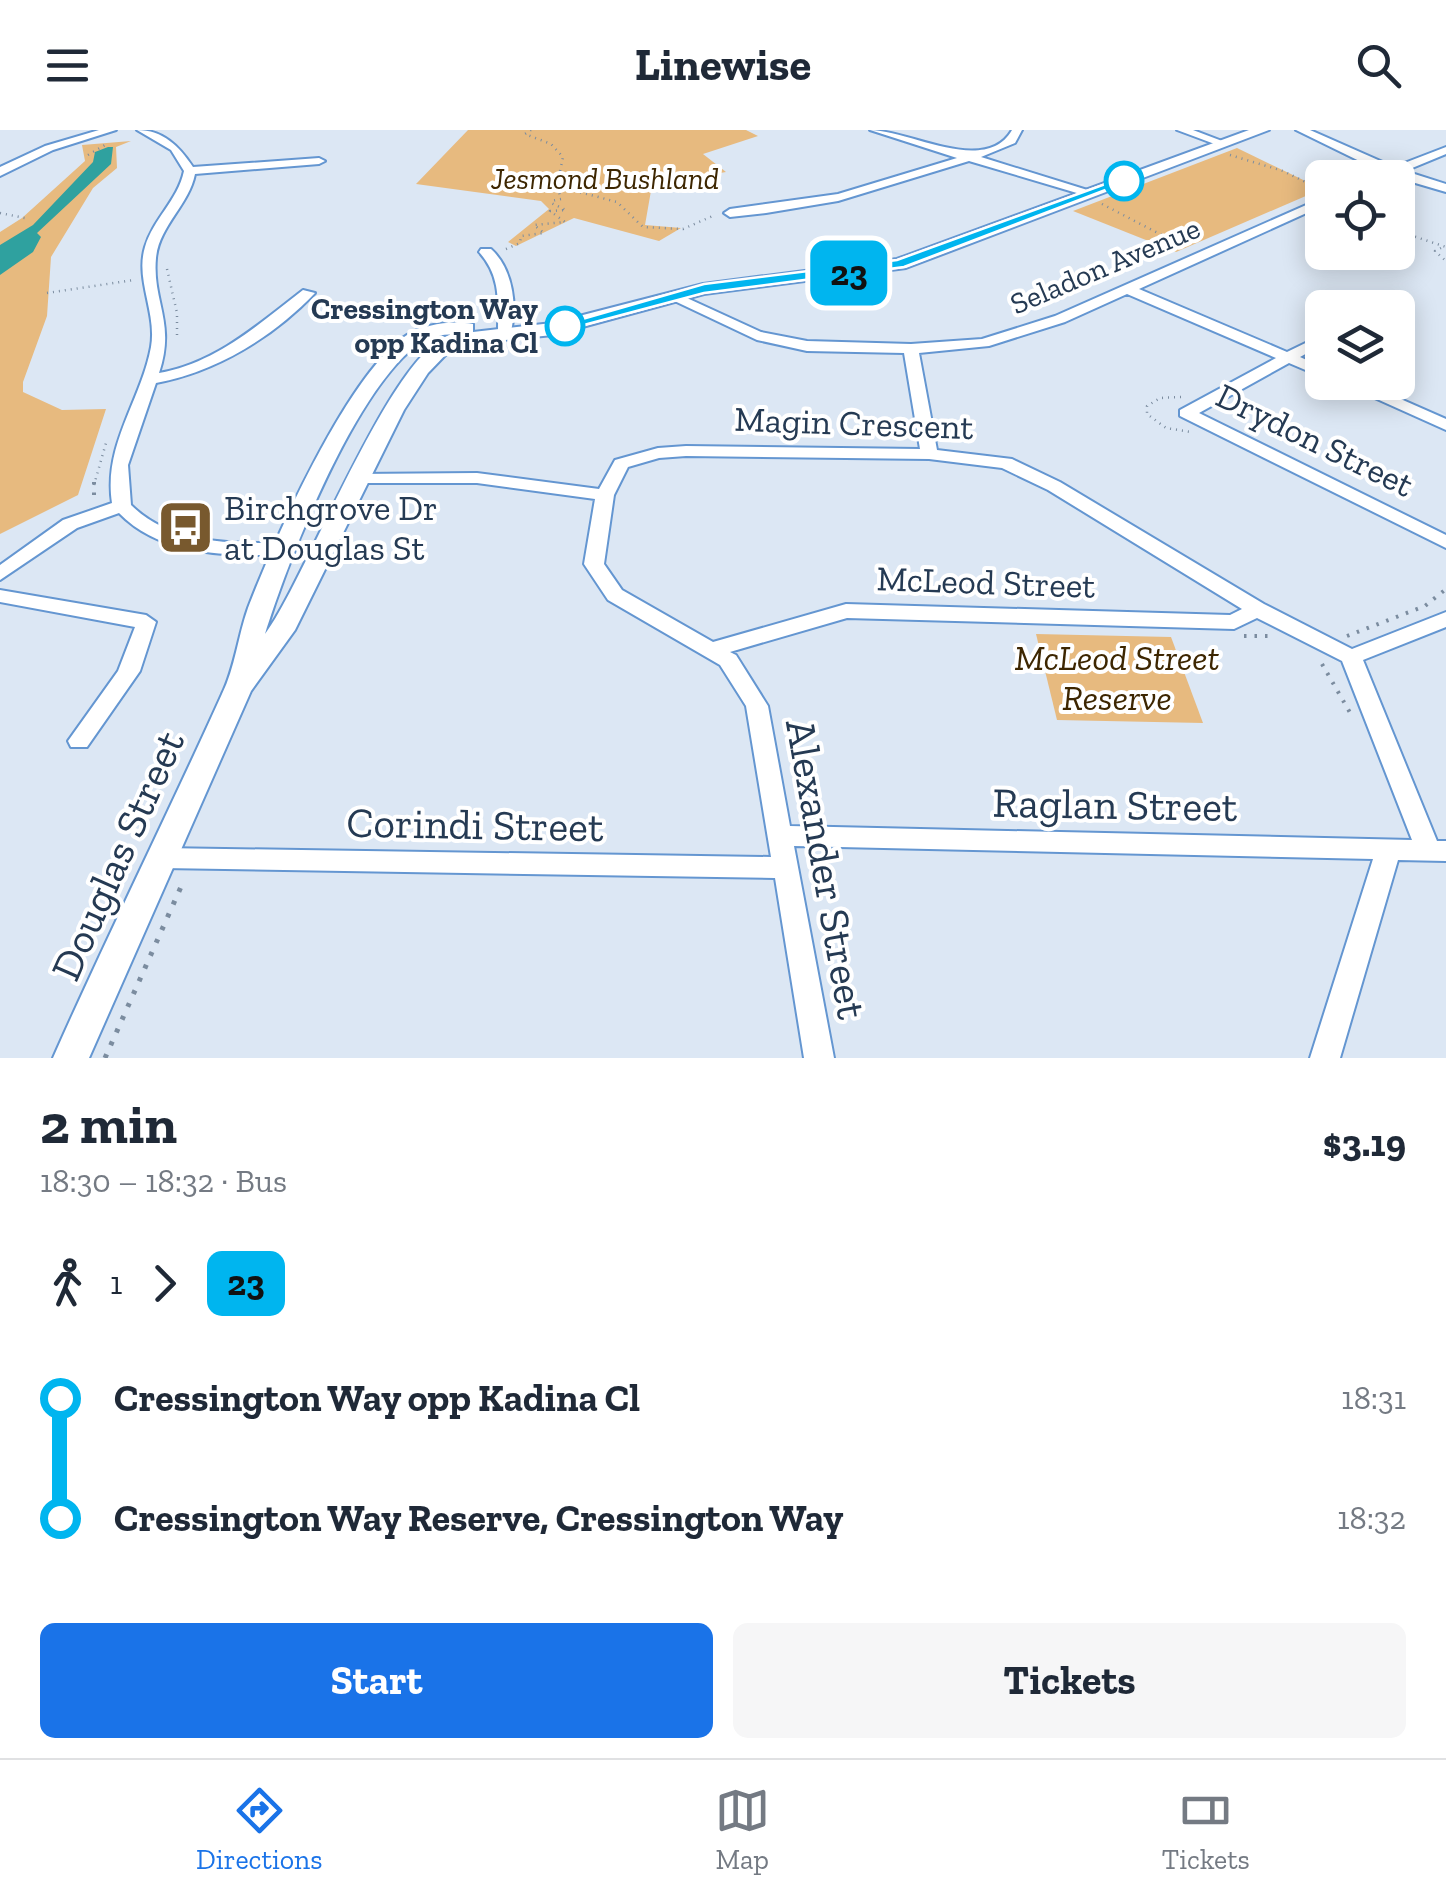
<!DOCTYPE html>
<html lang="en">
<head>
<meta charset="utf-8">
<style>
	:root { --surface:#fff; --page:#f6f6f7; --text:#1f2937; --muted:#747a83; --line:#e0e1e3; --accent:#1a73e8 }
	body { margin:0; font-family:"Zilla Slab",serif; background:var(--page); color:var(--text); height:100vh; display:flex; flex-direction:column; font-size:38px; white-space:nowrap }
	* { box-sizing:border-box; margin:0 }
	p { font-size:32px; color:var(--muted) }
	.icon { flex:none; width:55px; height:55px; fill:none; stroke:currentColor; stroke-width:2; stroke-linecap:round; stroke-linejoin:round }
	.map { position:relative; height:928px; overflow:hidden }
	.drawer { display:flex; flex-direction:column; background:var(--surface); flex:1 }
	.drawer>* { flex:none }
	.badge { padding:0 20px; border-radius:15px; font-size:35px; line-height:65px }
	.fabs { position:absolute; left:1305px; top:30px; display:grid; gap:20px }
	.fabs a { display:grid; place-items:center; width:110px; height:110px; border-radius:15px; background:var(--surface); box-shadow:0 5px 25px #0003; font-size:50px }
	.map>.badge { position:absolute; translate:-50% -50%; box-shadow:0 0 0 5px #fff }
	.legs { display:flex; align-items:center; gap:15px; height:110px; padding:0 40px; font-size:32px }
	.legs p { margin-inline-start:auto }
	.overview { display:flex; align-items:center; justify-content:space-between; height:170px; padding:0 40px }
	h1 { font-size:55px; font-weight:700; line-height:75px }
	.cta { display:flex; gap:20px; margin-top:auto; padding:20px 40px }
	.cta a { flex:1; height:115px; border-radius:15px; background:var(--accent); color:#fff; font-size:40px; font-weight:700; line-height:115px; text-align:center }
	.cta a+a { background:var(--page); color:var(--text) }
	ul { padding:0 40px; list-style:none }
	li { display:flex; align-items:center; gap:35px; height:120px; font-size:38px }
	li i { display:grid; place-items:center; width:15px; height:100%; margin:0 12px; background:currentColor }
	li i::after { content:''; width:25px; height:25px; margin:-12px; border:8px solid; border-radius:50%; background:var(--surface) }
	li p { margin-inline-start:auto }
	li:first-child i { background:linear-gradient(#0000 50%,currentColor 0) }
	li:last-child i { background:linear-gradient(currentColor 50%,#0000 0) }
	header { display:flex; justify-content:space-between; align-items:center; height:130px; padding:0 40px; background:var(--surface); font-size:45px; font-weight:700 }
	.dock { display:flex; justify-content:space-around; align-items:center; height:140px; border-top:2px solid var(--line); background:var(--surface); font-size:28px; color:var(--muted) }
	.dock a { display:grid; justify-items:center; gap:5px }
	.dock .selected { color:var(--accent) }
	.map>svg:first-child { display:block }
	.green { fill:#e7ba7f }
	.water { fill:#2fa19f }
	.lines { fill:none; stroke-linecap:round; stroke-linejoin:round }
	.minor-casing { stroke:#6496d1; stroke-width:4 }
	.tertiary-casing { stroke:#6496d1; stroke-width:4 }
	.path-far2 { stroke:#7b8c9f; stroke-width:2.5; stroke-dasharray:1 5; stroke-linecap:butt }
	.path-far1 { stroke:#7b8c9f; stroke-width:4; stroke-dasharray:2.5 8; stroke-linecap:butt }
	.path { stroke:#7b8c9f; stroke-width:5; stroke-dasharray:4 10; stroke-linecap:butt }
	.minor { fill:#fff; fill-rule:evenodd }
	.tertiary { fill:#fff; fill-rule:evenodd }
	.line-1 { fill:#00b5ef; stroke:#fff; stroke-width:2.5 }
	.stop-1-dot { fill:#fff; stroke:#00b5ef; stroke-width:5 }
	.labels { text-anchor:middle; stroke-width:8; stroke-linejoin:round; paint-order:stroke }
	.far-park-label { font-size:30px; font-style:italic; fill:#3d2601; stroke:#fff }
	.far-street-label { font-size:30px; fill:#253a53; stroke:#fff }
	.far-stop-label { font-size:30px; font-weight:bold; fill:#253a53; stroke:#fff; text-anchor:end }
	.street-label { font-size:35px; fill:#253a53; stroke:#fff }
	.poi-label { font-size:35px; fill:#253a53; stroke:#fff; text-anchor:start }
	.park-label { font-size:35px; font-style:italic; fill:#3d2601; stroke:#fff }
	.near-street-label { font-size:42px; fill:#253a53; stroke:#fff }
</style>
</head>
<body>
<header><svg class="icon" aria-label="menu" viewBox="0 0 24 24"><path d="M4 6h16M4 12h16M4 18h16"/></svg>Linewise<svg class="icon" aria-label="search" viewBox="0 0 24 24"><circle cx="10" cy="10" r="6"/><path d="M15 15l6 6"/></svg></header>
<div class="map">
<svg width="1446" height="928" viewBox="0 0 1446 928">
	<rect width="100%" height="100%" fill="#dce7f4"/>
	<g class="green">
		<polygon points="468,0 746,0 758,6 703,24 726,42 652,55 645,95 681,98 659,111 574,88 516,116 508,112 549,79 541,71 416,54"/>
		<polygon points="131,11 116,17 117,38 93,58 51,127 47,186 23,252 23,262 62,280 106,279 78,365 0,404 0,102 22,88 85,31 82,15"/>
		<polygon points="1237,18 1322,59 1176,122 1073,81"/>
		<polygon points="1036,504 1171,507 1203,593 1057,590"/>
	</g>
	<polygon class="water" points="108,17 113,17 111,34 37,103 41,107 33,122 0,145 0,115 33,95 93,32 95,22"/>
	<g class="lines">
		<defs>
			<g id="minor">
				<polygon points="99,0 116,0 53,20 0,46 0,37 45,16"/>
				<path d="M137 0C163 0 179 16 193 37L319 28 325 31 319 34 195 44C189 75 159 96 156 128 152 172 176 192 159 243 216 233 259 194 303 160L315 163C273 207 216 242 156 253L128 335 131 375C173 416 232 413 288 413L298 419 288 425C230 425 163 428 119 383L77 398 0 450V435L63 390 112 373C103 315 141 271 151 217 157 183 135 150 145 117 153 89 178 70 184 41L171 20Z"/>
				<path d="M870 0C909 0 986 46 1012 0H1022L1015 13 981 27 1097 63 1087 66 969 31 838 71 766 83 730 87 724 83 730 79 838 64 957 28Z"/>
				<polygon points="1177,0 1193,0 1230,14 1220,16"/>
				<polygon points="1296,0 1310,0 1394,37 1446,17 1446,24 1405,41 1446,54 1446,62 1388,45"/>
				<path d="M1322 68V76L1139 159 1287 222 1322 205V215L1300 227 1322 237V247L1289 233 1199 283 1446 405V418L1180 286V280L1276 228 1127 164 1065 192 989 216 919 223 937 320 1012 329 1060 352 1264 474 1352 519 1446 482V497L1363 530 1437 711H1446V731L1398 730 1340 928H1310L1373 729 794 716 834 928H804L775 748 162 738 153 735 149 728 153 721 162 718 771 727 746 576 720 535 608 470 584 434 595 369 477 353H362L356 352 353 348 356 344 477 343 599 359 615 330 658 318 686 316 920 319 904 223 807 221 757 210 664 166 676 163 761 202 807 211 911 214 982 209 1055 186ZM686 326 929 329 1002 338 1048 360 1242 479 1230 485 846 474 713 512 622 460 604 434 614 365 628 337 659 328ZM847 488 1234 499 1257 488 1342 531 1412 710 790 696 768 576 736 525 730 522Z"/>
				<path d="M481 119H491C513 139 518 177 510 205L505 206 498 202C498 172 501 146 479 122Z"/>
				<polygon points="1339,252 1362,252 1446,289 1446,300"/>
				<polygon points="0,460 146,485 156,492 140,541 87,617 71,617 68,611 118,541 135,497 0,472"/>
			</g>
			<path id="tertiary" d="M1249 0H1269L906 138 704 164 553 205 455 215 428 243 404 280 295 500 251 561 89 928H53C107 806 167 686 222 564 235 538 238 506 248 478 274 410 348 243 407 205 425 194 452 190 473 194V202L552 193 703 154 897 129ZM454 204C394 213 306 450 265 504 289 427 354 262 418 214 429 206 441 205 454 204Z"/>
		</defs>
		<use href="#minor" class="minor-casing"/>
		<use href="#tertiary" class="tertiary-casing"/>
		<g class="path-far2">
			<polyline points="531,0 525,4 551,14 563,27 557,56 561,69 551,71"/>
			<polyline points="88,25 105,15"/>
			<polyline points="1230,25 1283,41 1318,58"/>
			<polyline points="557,56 617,72 643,97 683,99 715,85"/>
			<polyline points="1102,74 1185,117"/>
			<polyline points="0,83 25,88"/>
			<polyline points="1398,101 1446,117"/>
			<polyline points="1441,118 1435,121 1446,131"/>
			<polyline points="506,119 520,113 521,106 544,103 534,95 565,92 550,81 566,80 549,72"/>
			<polyline points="167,139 177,183 177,209"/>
			<polyline points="47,163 134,150"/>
			<polyline points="1335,178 1355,171 1383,178"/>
			<polyline points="1398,188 1398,193"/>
			<polyline points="1181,267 1160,268 1147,276 1147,284 1166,298 1191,302"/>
			<polyline points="94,355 106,313"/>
		</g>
		<g class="path-far1">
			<polyline points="94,352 94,371"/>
			<polyline points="1244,506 1270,506"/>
			<polyline points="1347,506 1425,476 1446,459"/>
			<polyline points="1322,534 1352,586"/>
		</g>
		<polyline class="path" points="105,928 184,750"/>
		<use href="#minor" class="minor"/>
		<use href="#tertiary" class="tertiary"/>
	</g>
	<polygon class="line-1" points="1119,49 1129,51 904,137 704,163 565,200 558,196 704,154 897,130"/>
	<defs>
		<symbol id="bus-square" viewBox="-11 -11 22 22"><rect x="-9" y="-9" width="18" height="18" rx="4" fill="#78592e" stroke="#fff"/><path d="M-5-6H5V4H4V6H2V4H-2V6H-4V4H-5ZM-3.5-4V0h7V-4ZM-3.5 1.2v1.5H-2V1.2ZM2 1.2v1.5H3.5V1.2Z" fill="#fff"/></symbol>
	</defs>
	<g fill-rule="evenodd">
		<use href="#bus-square" x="154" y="366" width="63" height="63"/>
	</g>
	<g class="stop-1-dot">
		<circle cx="1124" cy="51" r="18"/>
		<circle cx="565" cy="196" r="18"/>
	</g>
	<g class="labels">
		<g class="far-park-label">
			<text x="605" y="59">Jesmond Bushland</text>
		</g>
		<g class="far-street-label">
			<text transform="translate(1105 136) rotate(-23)" y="10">Seladon Avenue</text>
		</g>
		<g class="far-stop-label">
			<text x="538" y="189">Cressington Way<tspan x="538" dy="34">opp Kadina Cl</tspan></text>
		</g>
		<g class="street-label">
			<text transform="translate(854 293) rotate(2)" y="12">Magin Crescent</text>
			<text transform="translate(1315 310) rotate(26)" y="12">Drydon Street</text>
			<text transform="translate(986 452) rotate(2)" y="12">McLeod Street</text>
		</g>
		<g class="poi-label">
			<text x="224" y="390">Birchgrove Dr<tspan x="224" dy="40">at Douglas St</tspan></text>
		</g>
		<g class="park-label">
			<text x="1117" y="540">McLeod Street<tspan x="1117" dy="40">Reserve</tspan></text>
		</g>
		<g class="near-street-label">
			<text transform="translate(1115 674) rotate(1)" y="15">Raglan Street</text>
			<text transform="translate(475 694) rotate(1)" y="15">Corindi Street</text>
			<text transform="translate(117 725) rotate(-66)" y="15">Douglas Street</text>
			<text transform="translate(827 739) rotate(80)" y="15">Alexander Street</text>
		</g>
	</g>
</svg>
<div class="fabs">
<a><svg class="icon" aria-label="locate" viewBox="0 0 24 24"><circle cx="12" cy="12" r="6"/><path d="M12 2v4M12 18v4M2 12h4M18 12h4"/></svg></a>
<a><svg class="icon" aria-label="layers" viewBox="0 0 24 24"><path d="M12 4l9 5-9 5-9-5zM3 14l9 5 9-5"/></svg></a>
</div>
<b class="badge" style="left:849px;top:143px;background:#00b5ef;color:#111">23</b>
</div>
<section class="drawer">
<div class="overview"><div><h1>2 min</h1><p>18:30 – 18:32 · Bus</p></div><b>$3.19</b></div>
<div class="legs"><svg class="icon" aria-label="walk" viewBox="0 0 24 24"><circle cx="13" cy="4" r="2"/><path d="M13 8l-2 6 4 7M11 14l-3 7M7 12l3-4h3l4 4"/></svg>1<svg class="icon" aria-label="forward" viewBox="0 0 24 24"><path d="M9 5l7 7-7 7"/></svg><b class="badge" style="background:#00b5ef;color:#111">23</b></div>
<ul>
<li><i style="color:#00b5ef"></i><b>Cressington Way opp Kadina Cl</b><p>18:31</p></li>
<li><i style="color:#00b5ef"></i><b>Cressington Way Reserve, Cressington Way</b><p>18:32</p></li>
</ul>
<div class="cta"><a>Start</a><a>Tickets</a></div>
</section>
<nav class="dock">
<a class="selected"><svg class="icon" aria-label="directions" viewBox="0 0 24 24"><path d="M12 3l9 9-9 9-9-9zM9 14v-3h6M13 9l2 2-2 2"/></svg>Directions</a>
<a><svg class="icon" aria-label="map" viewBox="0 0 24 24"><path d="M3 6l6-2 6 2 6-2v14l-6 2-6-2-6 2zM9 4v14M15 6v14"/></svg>Map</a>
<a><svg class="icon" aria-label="tickets" viewBox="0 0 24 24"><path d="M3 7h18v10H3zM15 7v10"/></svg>Tickets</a>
</nav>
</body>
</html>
